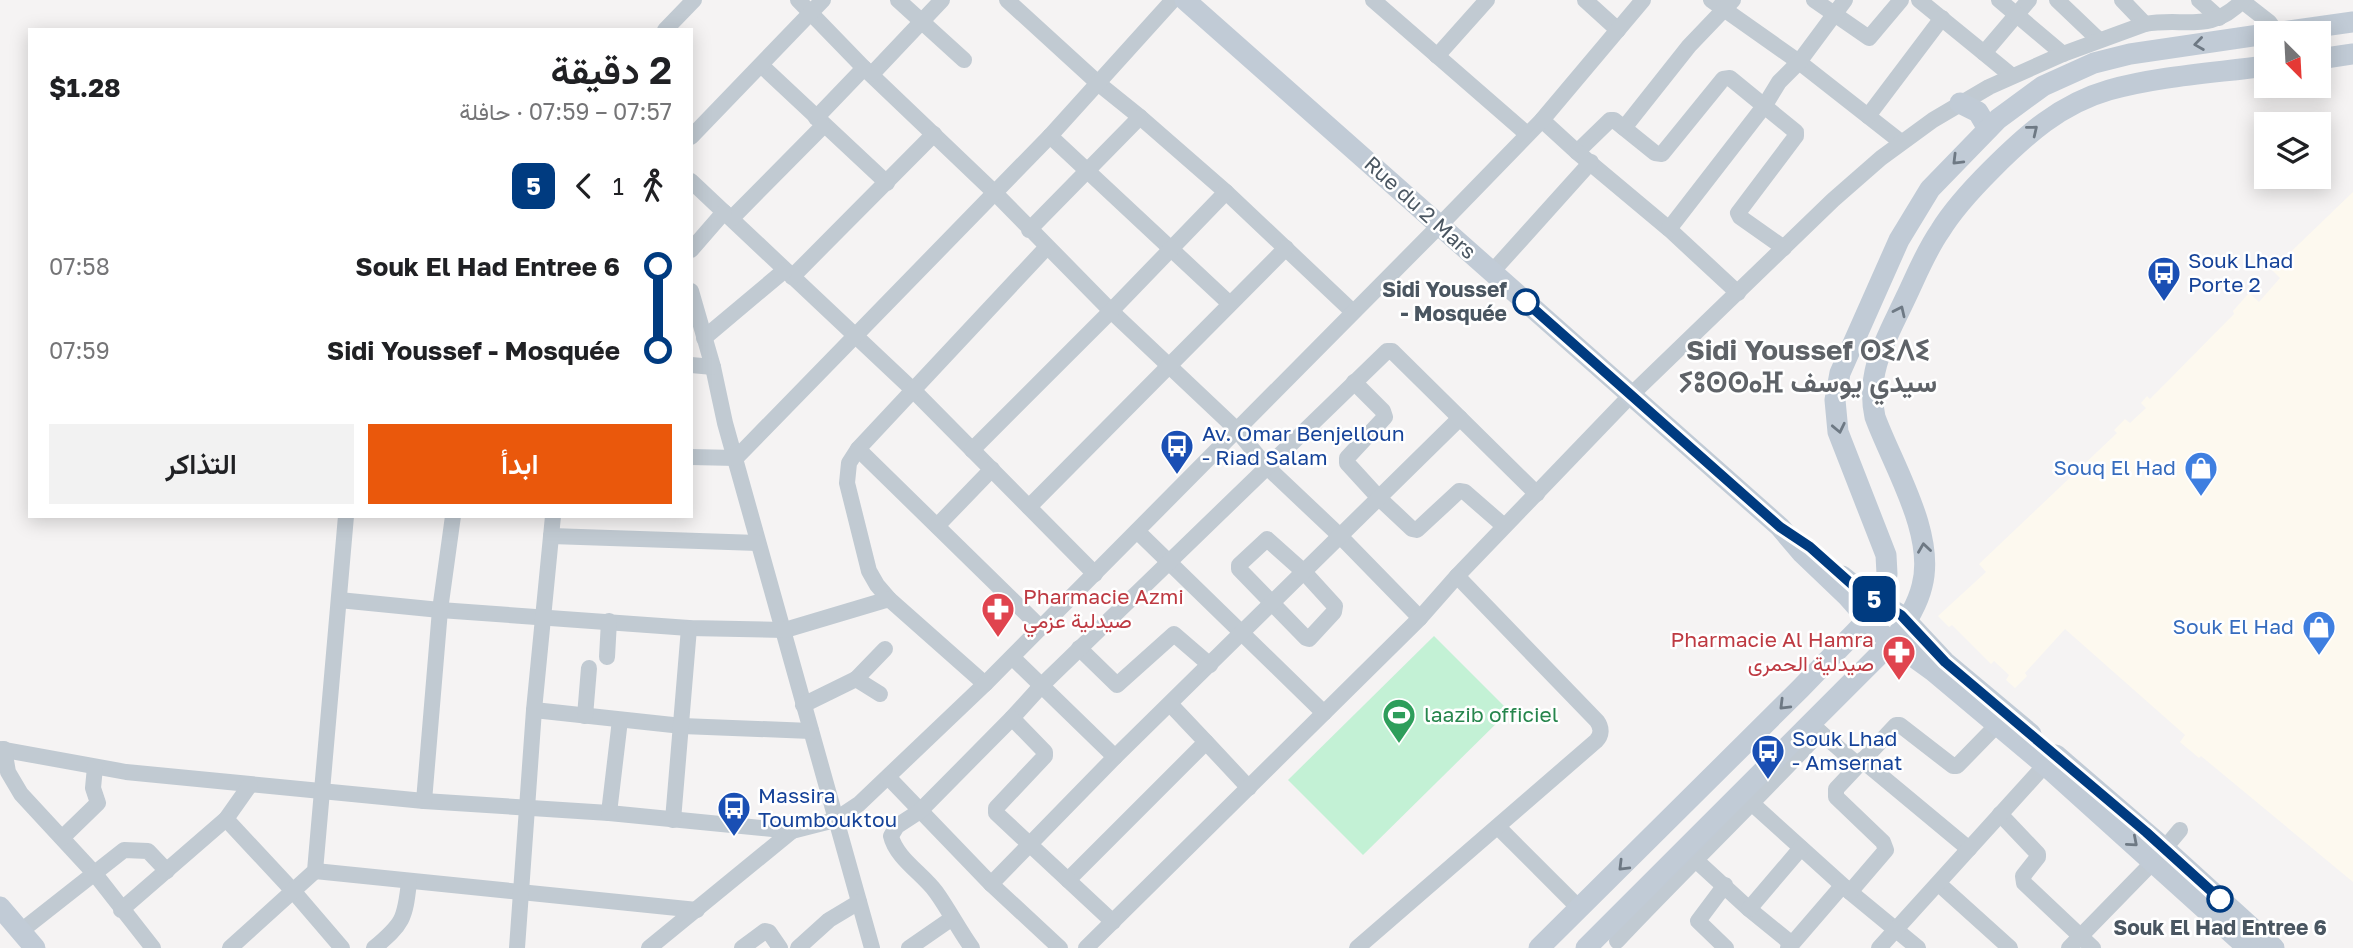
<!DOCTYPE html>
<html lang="ar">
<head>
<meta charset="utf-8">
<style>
	:root { --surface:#fff; --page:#f2f2f2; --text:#202124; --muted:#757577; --accent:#ea580c }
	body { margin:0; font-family:"Golos Text",Vazirmatn,"Noto Sans Tifinagh",sans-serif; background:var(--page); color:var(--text); direction:rtl; height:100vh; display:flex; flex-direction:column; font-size:26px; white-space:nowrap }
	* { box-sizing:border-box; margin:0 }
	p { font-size:23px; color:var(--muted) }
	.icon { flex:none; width:38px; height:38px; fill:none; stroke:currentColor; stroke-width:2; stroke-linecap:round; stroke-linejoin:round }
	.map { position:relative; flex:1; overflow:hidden; direction:ltr }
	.side { position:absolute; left:28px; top:28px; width:665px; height:490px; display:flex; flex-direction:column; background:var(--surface); border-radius:0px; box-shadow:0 4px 18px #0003; direction:rtl }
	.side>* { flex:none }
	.badge { padding:0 14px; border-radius:10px; font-size:24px; line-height:46px }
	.needle { width:46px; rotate:156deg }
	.buttons { position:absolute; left:2254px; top:21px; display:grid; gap:14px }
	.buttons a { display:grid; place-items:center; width:77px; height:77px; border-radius:0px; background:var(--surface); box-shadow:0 4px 18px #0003; font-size:35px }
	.map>.badge { position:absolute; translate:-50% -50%; box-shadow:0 0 0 4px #fff }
	.legs { display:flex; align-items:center; gap:10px; height:77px; padding:0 21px; font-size:23px }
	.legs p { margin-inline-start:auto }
	.head { display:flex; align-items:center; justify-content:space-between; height:119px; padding:0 21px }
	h1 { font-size:38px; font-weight:600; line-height:52px }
	.primary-button { display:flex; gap:14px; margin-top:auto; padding:14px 21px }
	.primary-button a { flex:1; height:80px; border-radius:0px; background:var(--accent); color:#fff; font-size:28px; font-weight:600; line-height:80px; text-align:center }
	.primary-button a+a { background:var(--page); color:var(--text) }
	ul { padding:0 21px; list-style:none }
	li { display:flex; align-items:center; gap:24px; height:84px; font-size:26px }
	li i { display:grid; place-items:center; width:10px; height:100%; margin:0 9px; background:currentColor }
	li i::after { content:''; width:18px; height:18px; margin:-9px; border:5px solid; border-radius:50%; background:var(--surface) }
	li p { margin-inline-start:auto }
	li:first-child i { background:linear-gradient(#0000 50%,currentColor 0) }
	li:last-child i { background:linear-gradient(currentColor 50%,#0000 0) }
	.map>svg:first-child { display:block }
	.commercial { fill:#fdf9ef }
	.green { fill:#c3f1d5 }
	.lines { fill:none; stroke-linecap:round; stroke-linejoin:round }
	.street { stroke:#c1cad2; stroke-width:16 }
	.secondary { stroke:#c1cbd6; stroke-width:21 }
	.oneway { stroke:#6e7984 }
	.line-1-casing { stroke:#fff; stroke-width:16 }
	.line-1 { stroke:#003b80; stroke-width:10 }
	.stop-1-dot { fill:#fff; stroke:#003b80; stroke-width:3.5 }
	.labels { text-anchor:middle; stroke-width:5; stroke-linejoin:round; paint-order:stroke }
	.street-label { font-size:21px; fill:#4a5661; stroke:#fff }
	.transit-label { font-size:21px; fill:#164399; stroke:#fff; text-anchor:start }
	.stop-label { font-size:21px; font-weight:bold; fill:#4a5661; stroke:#fff; text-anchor:end }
	.shop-label { font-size:21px; fill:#366cbe; stroke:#fff; text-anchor:end }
	.health-label { font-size:21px; fill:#be3a42; stroke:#fff; text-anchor:start }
	.leisure-label { font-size:21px; fill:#27864d; stroke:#fff; text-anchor:start }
	.district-label { font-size:28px; font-weight:bold; fill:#5f6368; stroke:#fff }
</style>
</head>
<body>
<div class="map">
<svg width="2353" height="948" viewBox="0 0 2353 948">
	<rect width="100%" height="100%" fill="#f5f3f3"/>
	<polygon class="commercial" points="2353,192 2353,882 2201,756 2199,758 2180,742 2185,735 2065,629 2025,673 2027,676 2015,688 2006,680 2009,675 1994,661 1991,664 1952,625 1949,627 1938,616 1986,572 1979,564 2117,433 2114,430 2125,419 2130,423 2146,408 2141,403 2147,396 2150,399 2234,314 2233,311 2249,293 2259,302 2280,278 2272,270"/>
	<polygon class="green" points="1434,636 1509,711 1363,855 1288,780"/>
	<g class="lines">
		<g class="street">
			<polyline points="798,0 864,68 995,193 1111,311 1236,429 1266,466 1340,536 1420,618"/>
			<polyline points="898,0 964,60"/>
			<polyline points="1007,0 1099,84 1140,117 1226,192 1353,312"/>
			<polyline points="1373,0 1527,134"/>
			<polyline points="1585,0 1618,30"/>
			<polyline points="1711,0 1799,62 1901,142"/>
			<polyline points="1814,0 1869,38 1901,0"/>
			<polyline points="1919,0 1984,53 2029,0"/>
			<polyline points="1999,0 2063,54"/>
			<polyline points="2057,0 2099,40"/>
			<polyline points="2122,0 2145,24"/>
			<polyline points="2199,0 2219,18"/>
			<polyline points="2242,1 2269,22 2277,33"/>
			<polyline points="665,30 694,0"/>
			<polyline points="1984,53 2012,76"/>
			<polyline points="1437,56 1487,0"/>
			<polyline points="762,66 887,183"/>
			<polyline points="872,74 942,0"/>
			<polyline points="1868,116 1942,18"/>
			<polyline points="816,118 864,68"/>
			<polyline points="1542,120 1577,152 1610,120 1614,120 1655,153 1662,154 1723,79 1730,78 1796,132 1796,136 1738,213 1740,217 1784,248"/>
			<polyline points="1624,128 1689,46 1733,0"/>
			<polyline points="1050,136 1230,304"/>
			<polyline points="691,137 823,0"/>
			<polyline points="1577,152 1669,229 1738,293"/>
			<polyline points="691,181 913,390 1095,574"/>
			<polyline points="732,218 823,126"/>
			<polyline points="1669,229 1765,105 1779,82 1799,62 1845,0"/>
			<polyline points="1029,230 1140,117"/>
			<polyline points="691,250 724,212"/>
			<polyline points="1492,272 1591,162"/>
			<polyline points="792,277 934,134"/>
			<polyline points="691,291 713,367 725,423 872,948"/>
			<polyline points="704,338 785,270"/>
			<polyline points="691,365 713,367"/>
			<polyline points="1354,382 1383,411 1385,417 1347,458 1347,463 1379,498 1412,529 1417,530 1459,491 1465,492 1504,526"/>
			<polyline points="858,449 1041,628"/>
			<polyline points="972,450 1111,311 1226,192"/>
			<polyline points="691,457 736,458 1050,136 1173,0"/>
			<polyline points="1029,507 1286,248"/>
			<polyline points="937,526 992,469"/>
			<polyline points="1137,531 1324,713"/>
			<polyline points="551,536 758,543"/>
			<polygon points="1267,539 1304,572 1335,606 1334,612 1309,639 1306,638 1239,569 1239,565"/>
			<polyline points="889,599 877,585 869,571 847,483 849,463 858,449 1047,247"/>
			<polyline points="339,600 440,610 689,628 785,630 889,599 985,684"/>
			<polyline points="1079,648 1117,685 1174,634 1210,665"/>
			<polyline points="607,657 609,621"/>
			<polyline points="1012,657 1115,757"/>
			<polyline points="856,679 885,649"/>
			<polyline points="803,705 856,679 880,694"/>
			<polyline points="534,710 682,726 811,731"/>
			<polyline points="585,716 589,668"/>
			<polyline points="1812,725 1858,765"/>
			<polyline points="1206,742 1249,788"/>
			<polyline points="0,749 126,772 424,801 609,813 792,831 835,820 859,804 985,684 1439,226 1542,120 1643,0"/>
			<polyline points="4,749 8,772 21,794 95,874 153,948"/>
			<polyline points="1862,760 1969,849"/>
			<polyline points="888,777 991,884 1060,948"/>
			<polyline points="250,785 226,819 294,892 342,948"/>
			<polyline points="1746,798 1850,892 1918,948"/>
			<polyline points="424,801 440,610 453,516"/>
			<polyline points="609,813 620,720"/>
			<polyline points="2000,814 2038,854 2038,857 2023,876 2024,883 2093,948"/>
			<polyline points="673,820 689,628"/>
			<polyline points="1498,827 1580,909"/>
			<polyline points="62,838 98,803 93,788 95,767"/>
			<polyline points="1688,853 1749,909 1792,944 1788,948"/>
			<polyline points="315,871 697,910"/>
			<polyline points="1068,880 1206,742 1171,705"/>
			<polyline points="991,884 1115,757 1460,418"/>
			<polyline points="1939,884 2010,948"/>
			<polyline points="1725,885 1698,921 1726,948"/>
			<polyline points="1850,892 1886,850 1883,842 1836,797 1836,789 1896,725 1900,725 1953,766 1957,766 1997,725"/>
			<polyline points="1749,909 1801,848"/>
			<polyline points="121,910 226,819"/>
			<polyline points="1113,922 996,813 996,808 1045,756 1045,752 1012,718 1042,685 1387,351 1392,351 1537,494"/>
			<polyline points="21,931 124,850 148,851 167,871"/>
			<path d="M1617 941C1684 870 1754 803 1820 732"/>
			<polyline points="1792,944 1842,886"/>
			<polyline points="230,948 315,871 346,516"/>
			<path d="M374 948C403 924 405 919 409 882"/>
			<polyline points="517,948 534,710 553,516"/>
			<polyline points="649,948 792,831"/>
			<polyline points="742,948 765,931 769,932 780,948"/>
			<polyline points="798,948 829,920 859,902"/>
			<polyline points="909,948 951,919"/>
			<path d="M972 948C959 930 949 910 936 892 923 874 896 858 891 836L897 826 920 811 1012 718"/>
			<path d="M1086 948 1420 618 1457 576 1631 395 1833 200 1881 158 1933 120 1989 87 2063 54 2145 24C2184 17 2211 34 2243 0"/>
			<path d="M1357 948 1596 741C1602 735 1602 728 1597 721L1457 576"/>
			<polyline points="1879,948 2045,765"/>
			<polyline points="2069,948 2154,861 2180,830"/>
		</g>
		<g class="secondary">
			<polyline points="1185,0 1780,527 1802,553 1848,597 1879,632 1933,671 2045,765 2248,948"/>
			<polyline points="2274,33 2353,22"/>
			<polyline points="2319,59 2353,54"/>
			<polyline points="1960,103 1978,112 1988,129"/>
			<polyline points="1842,576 1863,593 1901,615 1945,662 2031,734"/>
			<polyline points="2056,755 2164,848 2274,948"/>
			<polyline points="0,907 35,948"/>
			<polyline points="1539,948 1800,689 1867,620 1883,593 1887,574 1886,555 1838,432 1835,400 1840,373 1899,240 1930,189 1998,119 2043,86 2094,63 2130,54 2266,34"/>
			<path d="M1586 948 1892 642C1905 625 1917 607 1922 586 1936 534 1893 466 1875 417 1865 371 1887 338 1906 297 1917 274 1926 251 1940 231 1954 208 1972 189 1991 170 2026 135 2060 104 2109 90 2159 76 2214 73 2266 66"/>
		</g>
	</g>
	<defs><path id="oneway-chevron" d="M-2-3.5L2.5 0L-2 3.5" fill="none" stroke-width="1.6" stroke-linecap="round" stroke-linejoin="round" transform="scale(1.75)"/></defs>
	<g class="oneway">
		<use href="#oneway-chevron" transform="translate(2199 44) rotate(172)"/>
		<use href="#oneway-chevron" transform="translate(2033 130) rotate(-39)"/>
		<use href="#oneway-chevron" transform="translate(1957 160) rotate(135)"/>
		<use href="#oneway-chevron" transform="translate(1900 311) rotate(-65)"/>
		<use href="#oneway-chevron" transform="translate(1839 428) rotate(78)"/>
		<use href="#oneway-chevron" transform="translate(1924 548) rotate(-98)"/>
		<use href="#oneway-chevron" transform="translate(1784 705) rotate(135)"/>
		<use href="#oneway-chevron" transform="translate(2133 842) rotate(41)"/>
		<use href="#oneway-chevron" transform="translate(1623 866) rotate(135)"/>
	</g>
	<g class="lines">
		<defs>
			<polyline id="line-1" points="1526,302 1780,527 1810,547 1856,588 1901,615 1945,662 2146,832 2220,899"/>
		</defs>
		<use href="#line-1" class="line-1-casing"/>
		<use href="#line-1" class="line-1"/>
	</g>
	<defs>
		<symbol id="bus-pin" viewBox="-11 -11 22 30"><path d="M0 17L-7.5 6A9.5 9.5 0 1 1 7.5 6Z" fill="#1a4fb4" stroke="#fff"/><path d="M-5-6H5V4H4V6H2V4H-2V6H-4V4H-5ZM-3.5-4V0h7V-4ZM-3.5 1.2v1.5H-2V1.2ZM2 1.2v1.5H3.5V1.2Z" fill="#fff"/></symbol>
		<symbol id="shop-pin" viewBox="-11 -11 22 30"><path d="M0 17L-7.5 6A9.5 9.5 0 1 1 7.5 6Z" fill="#3f7fe0" stroke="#fff"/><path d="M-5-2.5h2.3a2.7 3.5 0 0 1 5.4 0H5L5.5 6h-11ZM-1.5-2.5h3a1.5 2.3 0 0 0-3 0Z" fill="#fff"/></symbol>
		<symbol id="pharmacy-pin" viewBox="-11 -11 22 30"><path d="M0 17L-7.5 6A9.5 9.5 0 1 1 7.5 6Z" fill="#e0444e" stroke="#fff"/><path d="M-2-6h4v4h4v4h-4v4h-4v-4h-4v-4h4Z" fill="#fff"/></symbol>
		<symbol id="stadium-pin" viewBox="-11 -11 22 30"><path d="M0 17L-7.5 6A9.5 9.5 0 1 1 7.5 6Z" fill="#2e9e5b" stroke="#fff"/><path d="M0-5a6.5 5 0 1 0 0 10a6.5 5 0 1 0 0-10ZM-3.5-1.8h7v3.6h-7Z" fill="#fff"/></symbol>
	</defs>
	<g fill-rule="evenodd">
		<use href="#bus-pin" x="2145" y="254" width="38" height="52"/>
		<use href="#bus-pin" x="1158" y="427" width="38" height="52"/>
		<use href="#shop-pin" x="2182" y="449" width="38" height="52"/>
		<use href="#pharmacy-pin" x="979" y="590" width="38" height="52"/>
		<use href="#shop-pin" x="2300" y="608" width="38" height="52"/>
		<use href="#pharmacy-pin" x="1880" y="633" width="38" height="52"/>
		<use href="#stadium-pin" x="1380" y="696" width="38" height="52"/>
		<use href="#bus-pin" x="1749" y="732" width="38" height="52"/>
		<use href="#bus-pin" x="715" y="789" width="38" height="52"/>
	</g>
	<g class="stop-1-dot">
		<circle cx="1526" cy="302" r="12"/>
		<circle cx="2220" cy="899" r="12"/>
	</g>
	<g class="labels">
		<g class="street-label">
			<text transform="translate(1420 208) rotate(42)" y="7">Rue du 2 Mars</text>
		</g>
		<g class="transit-label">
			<text x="2188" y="268">Souk Lhad<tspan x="2188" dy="24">Porte 2</tspan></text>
			<text x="1202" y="441">Av. Omar Benjelloun<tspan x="1202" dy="24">- Riad Salam</tspan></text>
			<text x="1792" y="746">Souk Lhad<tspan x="1792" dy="24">- Amsernat</tspan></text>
			<text x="758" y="803">Massira<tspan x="758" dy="24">Toumbouktou</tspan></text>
		</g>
		<g class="stop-label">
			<text x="1507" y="297">Sidi Youssef<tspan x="1507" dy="24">- Mosquée</tspan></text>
			<text x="2220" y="935" text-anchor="middle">Souk El Had Entree 6</text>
		</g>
		<g class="shop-label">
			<text x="2176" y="475">Souq El Had</text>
			<text x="2294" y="634">Souk El Had</text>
		</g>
		<g class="health-label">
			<text x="1023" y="604">Pharmacie Azmi<tspan x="1023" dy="24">صيدلية عزمي</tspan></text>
			<text x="1874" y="647" text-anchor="end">Pharmacie Al Hamra<tspan x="1874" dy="24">صيدلية الحمرى</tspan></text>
		</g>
		<g class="leisure-label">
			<text x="1424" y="722">laazib officiel</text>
		</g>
		<g class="district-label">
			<text x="1808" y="360">Sidi Youssef ⵙⵉⴷⵉ<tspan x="1808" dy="32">ⵢⵓⵙⵙⴰⴼ سيدي يوسف</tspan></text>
		</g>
	</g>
</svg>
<div class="buttons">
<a><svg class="needle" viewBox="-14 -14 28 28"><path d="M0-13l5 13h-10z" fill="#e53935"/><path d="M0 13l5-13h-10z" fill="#757577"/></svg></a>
<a><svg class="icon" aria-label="layers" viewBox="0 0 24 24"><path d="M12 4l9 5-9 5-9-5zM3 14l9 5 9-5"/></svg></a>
</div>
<b class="badge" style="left:1874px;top:599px;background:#003b80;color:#fff">5</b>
<section class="side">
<div class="head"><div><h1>2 دقيقة</h1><p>07:57 – 07:59 · حافلة</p></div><b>$1.28</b></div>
<div class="legs"><svg class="icon" aria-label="walk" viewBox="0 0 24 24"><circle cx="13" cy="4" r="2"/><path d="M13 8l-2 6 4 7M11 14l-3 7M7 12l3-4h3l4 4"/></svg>1<svg class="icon" aria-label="back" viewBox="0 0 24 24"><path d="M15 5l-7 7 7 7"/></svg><b class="badge" style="background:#003b80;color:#fff">5</b></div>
<ul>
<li><i style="color:#003b80"></i><b>Souk El Had Entree 6</b><p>07:58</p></li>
<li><i style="color:#003b80"></i><b>Sidi Youssef - Mosquée</b><p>07:59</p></li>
</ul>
<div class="primary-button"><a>ابدأ</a><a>التذاكر</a></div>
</section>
</div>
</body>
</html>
